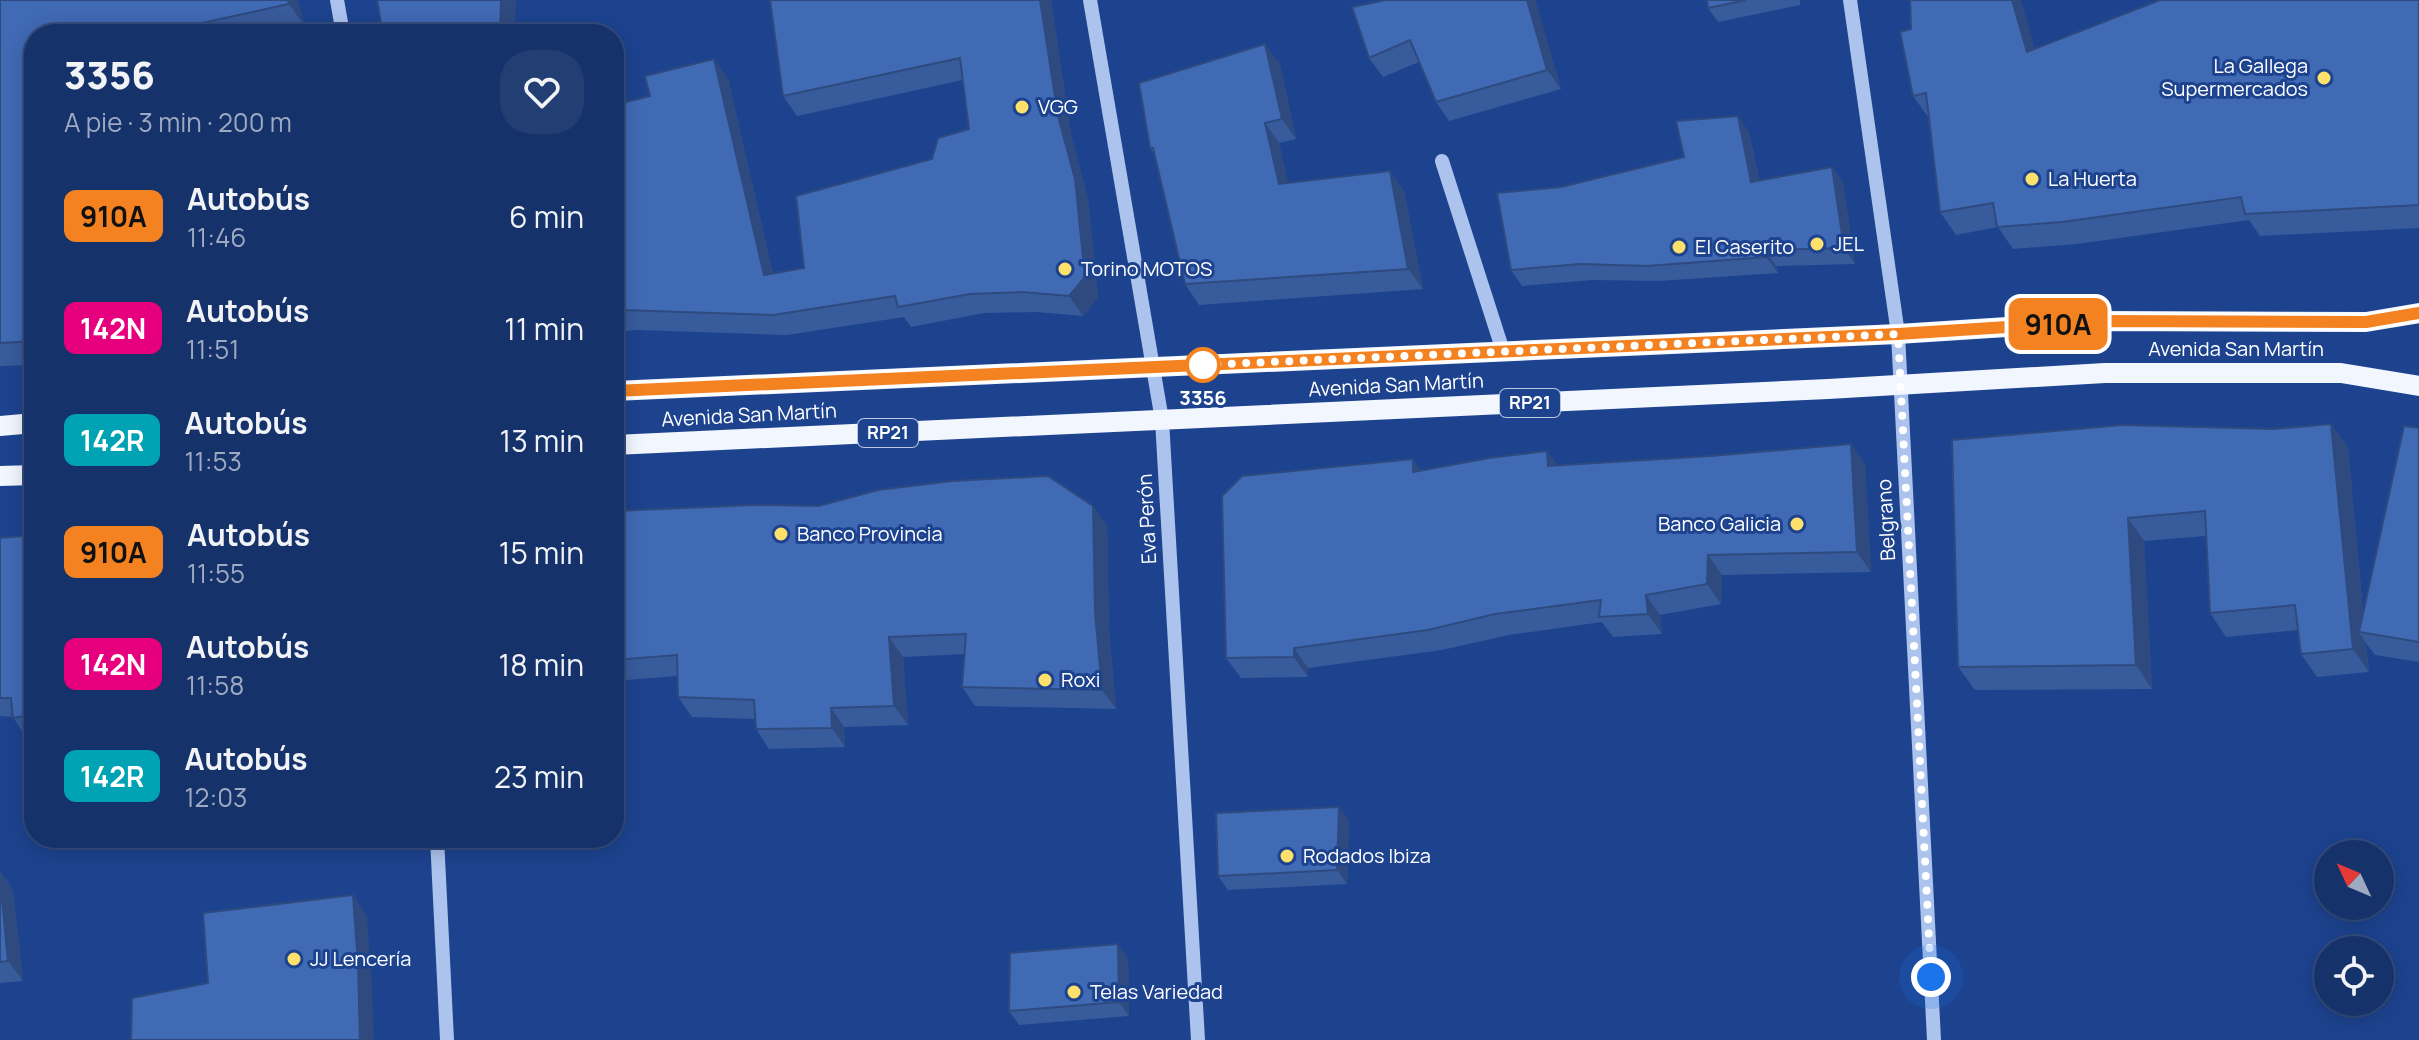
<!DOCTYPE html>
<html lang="es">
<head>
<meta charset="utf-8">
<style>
	:root { --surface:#16326b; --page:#233e73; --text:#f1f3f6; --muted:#9eaac1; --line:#354d7e }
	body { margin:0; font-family:Manrope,sans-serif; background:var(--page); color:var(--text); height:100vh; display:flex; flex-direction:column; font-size:30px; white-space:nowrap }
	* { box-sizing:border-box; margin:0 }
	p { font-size:26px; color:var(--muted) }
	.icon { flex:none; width:44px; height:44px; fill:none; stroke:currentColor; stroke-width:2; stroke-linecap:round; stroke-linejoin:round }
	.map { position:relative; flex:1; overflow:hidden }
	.drawer { position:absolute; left:24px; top:24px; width:600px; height:824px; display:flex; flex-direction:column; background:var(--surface); border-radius:32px; box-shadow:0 4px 20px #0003,0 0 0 2px var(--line) }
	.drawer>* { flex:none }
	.badge { padding:0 16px; border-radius:12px; font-size:28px; line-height:52px }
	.needle { width:52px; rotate:314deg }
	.fabs { position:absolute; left:2314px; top:840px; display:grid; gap:16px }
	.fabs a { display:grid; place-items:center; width:80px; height:80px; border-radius:50%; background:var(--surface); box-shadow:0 4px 20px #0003,0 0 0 2px var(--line); font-size:40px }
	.you { position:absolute; width:40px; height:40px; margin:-20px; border:6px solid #fff; border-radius:50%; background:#1a73e8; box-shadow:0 0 0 12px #1a73e833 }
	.map>.badge { position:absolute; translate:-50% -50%; box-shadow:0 0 0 4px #fff }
	.round { display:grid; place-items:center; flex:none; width:84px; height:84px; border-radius:32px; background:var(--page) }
	.summary { display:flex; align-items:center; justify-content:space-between; height:136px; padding:0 40px }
	h1 { font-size:38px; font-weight:800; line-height:60px }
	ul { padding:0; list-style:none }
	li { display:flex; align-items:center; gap:24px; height:112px; padding:0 40px }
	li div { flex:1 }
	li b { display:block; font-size:30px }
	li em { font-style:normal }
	li .badge { min-width:88px; font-weight:700; text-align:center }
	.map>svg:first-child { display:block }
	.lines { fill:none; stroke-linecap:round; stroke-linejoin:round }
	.minor { stroke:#acc3ed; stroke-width:14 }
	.major { stroke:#f2f6ff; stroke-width:20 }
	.wall { fill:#385b9c }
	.shaded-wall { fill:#2e4a7f }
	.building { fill:#416ab5; stroke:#2e4a7f; stroke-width:2 }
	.line-casing { stroke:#fff; stroke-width:18 }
	.line { stroke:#f58220; stroke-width:12 }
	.walk { stroke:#fff; stroke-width:8; stroke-dasharray:0 14.4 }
	.poi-dot { fill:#fde16a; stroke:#1d438f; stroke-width:3 }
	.stop-dot { fill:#fff; stroke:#f58220; stroke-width:4 }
	.labels { text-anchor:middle; stroke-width:6; stroke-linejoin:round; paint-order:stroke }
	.shield { fill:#1d438f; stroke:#bbc7dd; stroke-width:2 }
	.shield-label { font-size:18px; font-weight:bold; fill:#fff }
	.poi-label { font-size:20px; fill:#fff; stroke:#1d438f; text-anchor:start }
	.street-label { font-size:20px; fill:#fff; stroke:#1d438f }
	.stop-label { font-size:20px; font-weight:bold; fill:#fff; stroke:#1d438f }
</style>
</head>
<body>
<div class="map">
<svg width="2419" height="1040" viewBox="0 0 2419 1040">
	<rect width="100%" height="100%" fill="#1d438f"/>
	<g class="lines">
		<g class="minor">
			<polyline points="337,0 343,34"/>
			<polyline points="1090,0 1162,420 1198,1040"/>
			<polyline points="1850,0 1898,334 1934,1040"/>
			<polyline points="1442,161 1503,351"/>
			<polyline points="437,838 447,1040"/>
		</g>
		<g class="major">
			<polyline points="614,391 1898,334 2102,321 2366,322 2419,313"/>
			<polyline points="0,426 34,423"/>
			<polyline points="614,445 1828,389 2105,373 2341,373 2419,386"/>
			<polyline points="0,476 34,475"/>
		</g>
	</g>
	<g class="wall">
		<polygon points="0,0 297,0 305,26 267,34 34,34 34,365 0,366"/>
		<polygon points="770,0 1051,0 1071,135 1088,199 1098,297 1083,316 1037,312 984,313 911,327 904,317 787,335 637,330 614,332 614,105 650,96 714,59 728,79 773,274 804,268 969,129 963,80 797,116 783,96"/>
		<polygon points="1386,0 1535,0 1561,89 1449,121 1436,102 1419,62 1383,77 1369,58"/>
		<polygon points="1707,0 1800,0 1800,5 1718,22 1708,8"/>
		<polygon points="2419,0 2419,228 2260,236 2249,220 2077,244 2013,249 1998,227 1956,235 1940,212 1928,117 1913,96 1911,29 2035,49"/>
		<polygon points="1280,64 1296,139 1279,143 1288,183 1390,171 1404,191 1423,289 1199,305 1185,284 1154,154 1150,148"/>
		<polygon points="1749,132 1759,180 1832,167 1843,183 1855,264 1776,266 1778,273 1659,281 1592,280 1522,286 1511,270 1561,187 1684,157"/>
		<polygon points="2419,428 2419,662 2375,655 2366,643 2369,672 2317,677 2301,654 2298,630 2226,637 2210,613 2206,536 2144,541 2152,689 1975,690 1958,667 1952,440 2348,447 2363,611"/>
		<polygon points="1851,444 1865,464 1871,572 1722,575 1721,604 1660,615 1662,634 1613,637 1602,622 1509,635 1442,650 1308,668 1308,677 1241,678 1226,658 1413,459 1420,470 1547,451 1557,465 1711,456"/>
		<polygon points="1093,506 1107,526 1109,631 1116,709 975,706 962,687 964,654 903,657 908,725 844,727 845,747 769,749 756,729 755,719 692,717 678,697 677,676 614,681 614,511"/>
		<polygon points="34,535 34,736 26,737 13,717 0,716 0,538"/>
		<polygon points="1339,807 1349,821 1347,884 1228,890 1218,876"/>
		<polygon points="0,871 13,890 23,981 0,983"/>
		<polygon points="1128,958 1129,1016 1019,1025 1009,1011"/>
	</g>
	<g class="shaded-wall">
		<polygon points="288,0 297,0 305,26 289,4"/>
		<polygon points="501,0 516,0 515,34 500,34"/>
		<polygon points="1040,0 1051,0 1071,135 1088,199 1098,297 1083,316 1069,296 1058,116"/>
		<polygon points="1527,0 1535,0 1561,89 1547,70"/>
		<polygon points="2012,0 2021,0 2042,74 2027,52"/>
		<polygon points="1265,44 1280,64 1296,139 1282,119"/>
		<polygon points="714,59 728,79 778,295 764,275"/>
		<polygon points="1738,116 1749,132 1762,198 1751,182"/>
		<polygon points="1265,123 1279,143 1293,204 1279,184"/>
		<polygon points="1832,167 1843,183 1855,264 1844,248"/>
		<polygon points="1390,171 1404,191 1423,289 1408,269"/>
		<polygon points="1765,250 1776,266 1778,273 1766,257"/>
		<polygon points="2331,424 2348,447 2365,633 2359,632 2366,643 2369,672 2353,649"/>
		<polygon points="1851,444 1865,464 1871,572 1857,552"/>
		<polygon points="1547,451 1561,471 1548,466"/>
		<polygon points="1413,459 1427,479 1413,472"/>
		<polygon points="1093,506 1107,526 1109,631 1116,709 1102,690 1095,612"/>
		<polygon points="2128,518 2144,541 2152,689 2136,665"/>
		<polygon points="1708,555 1722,575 1721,604 1707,584"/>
		<polygon points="1646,595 1660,615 1662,634 1648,614"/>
		<polygon points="889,637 903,657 908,725 894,706"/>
		<polygon points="1294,648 1308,668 1308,677 1294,657"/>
		<polygon points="831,708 844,727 845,747 832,728"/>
		<polygon points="1339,807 1349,821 1347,884 1337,870"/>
		<polygon points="0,871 13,890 23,981 8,961"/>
		<polygon points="353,895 367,916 372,986 374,1040 360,1040"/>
		<polygon points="1118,944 1128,958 1129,1016 1119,1002"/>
	</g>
	<g class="building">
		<polygon points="0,0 288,0 289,4 151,34 34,34 34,341 0,343"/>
		<polygon points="377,0 501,0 500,34 383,34"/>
		<polygon points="770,0 1040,0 1058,116 1075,179 1085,277 1069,296 1023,292 970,294 898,307 895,296 773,315 623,310 614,311 614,105 650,96 645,76 714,59 764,275 804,268 796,196 932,159 938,138 969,129 960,58 783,96"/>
		<polygon points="1386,0 1527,0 1547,70 1436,102 1410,40 1369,58 1352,7"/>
		<polygon points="1707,0 1746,0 1708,8"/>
		<polygon points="1910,0 2012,0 2027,52 2160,0 2419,0 2419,205 2245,214 2241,197 2062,222 1997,227 1993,203 1940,212 1926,93 1913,96 1900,32 1911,29"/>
		<polygon points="1265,44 1282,119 1265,123 1279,184 1390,171 1408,269 1185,284 1153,148 1150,148 1139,83"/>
		<polygon points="1738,116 1751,182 1832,167 1844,248 1765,250 1766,257 1647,266 1580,264 1511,270 1497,193 1561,187 1684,157 1676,121"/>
		<polygon points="2331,424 2353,649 2301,654 2295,605 2210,613 2205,511 2128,518 2136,665 1958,667 1952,440 2122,425 2273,429"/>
		<polygon points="2404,426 2419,428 2419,642 2359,632"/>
		<polygon points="1851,444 1857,552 1708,555 1707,584 1646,595 1648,614 1599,617 1601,600 1495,614 1428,630 1294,648 1294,657 1226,658 1222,496 1242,476 1413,459 1413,472 1489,458 1547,451 1548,466 1711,456"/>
		<polygon points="1048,476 1093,506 1095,612 1102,690 962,687 966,634 889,637 894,706 831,708 832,728 756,729 754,700 678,697 677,655 614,660 614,511 755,505 819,506 878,490 952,481"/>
		<polygon points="34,535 34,714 13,718 11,698 0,698 0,538"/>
		<polygon points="1339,807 1337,870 1218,876 1216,813"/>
		<polygon points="0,879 8,961 0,962"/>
		<polygon points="353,895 358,966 360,1040 131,1040 132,998 208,983 203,913"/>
		<polygon points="1118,944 1119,1002 1009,1011 1010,953"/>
	</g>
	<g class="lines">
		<defs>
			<polyline id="line" points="614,391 1898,334 2102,321 2366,322 2419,313"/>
		</defs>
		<use href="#line" class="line-casing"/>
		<use href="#line" class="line"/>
		<polyline class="walk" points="1203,365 1898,334 1931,977"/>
	</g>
	<g class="poi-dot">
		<circle cx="2324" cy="78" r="8"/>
		<circle cx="1022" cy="107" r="8"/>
		<circle cx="2032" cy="179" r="8"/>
		<circle cx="1817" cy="244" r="8"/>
		<circle cx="1679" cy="247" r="8"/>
		<circle cx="1065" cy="269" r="8"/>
		<circle cx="1797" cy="524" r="8"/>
		<circle cx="781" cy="534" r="8"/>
		<circle cx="1045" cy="680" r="8"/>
		<circle cx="1287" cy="856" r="8"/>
		<circle cx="294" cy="959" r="8"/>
		<circle cx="1074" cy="992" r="8"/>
	</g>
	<circle class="stop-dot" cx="1203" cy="365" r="16"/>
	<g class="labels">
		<g class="shield">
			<rect x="1500" y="389" width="60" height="28" rx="6"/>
			<rect x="858" y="419" width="60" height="28" rx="6"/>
		</g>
		<g class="shield-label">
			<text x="1530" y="409">RP21</text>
			<text x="888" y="439">RP21</text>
		</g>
		<g class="poi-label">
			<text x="2308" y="73" text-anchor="end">La Gallega<tspan x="2308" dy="23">Supermercados</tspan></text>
			<text x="1038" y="114">VGG</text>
			<text x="2048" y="186">La Huerta</text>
			<text x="1833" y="251">JEL</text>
			<text x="1695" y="254">El Caserito</text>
			<text x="1081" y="276">Torino MOTOS</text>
			<text x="1781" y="531" text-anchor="end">Banco Galicia</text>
			<text x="797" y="541">Banco Provincia</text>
			<text x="1061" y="687">Roxi</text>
			<text x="1303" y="863">Rodados Ibiza</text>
			<text x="310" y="966">JJ Lencería</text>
			<text x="1090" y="999">Telas Variedad</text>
		</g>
		<g class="street-label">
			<text x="2236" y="356">Avenida San Martín</text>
			<text transform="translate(1396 385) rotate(-3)" y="7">Avenida San Martín</text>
			<text transform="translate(749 415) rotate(-3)" y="7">Avenida San Martín</text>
			<text transform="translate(1147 519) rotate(-93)" y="7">Eva Perón</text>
			<text transform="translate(1886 520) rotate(-93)" y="7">Belgrano</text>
		</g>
		<g class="stop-label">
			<text x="1203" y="405">3356</text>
		</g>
	</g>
</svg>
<div class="fabs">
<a><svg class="needle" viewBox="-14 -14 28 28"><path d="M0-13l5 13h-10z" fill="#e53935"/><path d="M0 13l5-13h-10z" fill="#9eaac1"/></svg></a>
<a><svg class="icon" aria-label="locate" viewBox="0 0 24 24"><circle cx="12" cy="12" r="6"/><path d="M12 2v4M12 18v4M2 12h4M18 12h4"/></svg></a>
</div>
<div class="you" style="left:1931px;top:977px"></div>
<b class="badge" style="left:2058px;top:324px;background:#f58220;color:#111">910A</b>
<section class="drawer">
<div class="summary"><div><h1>3356</h1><p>A pie · 3 min · 200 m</p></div><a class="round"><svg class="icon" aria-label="heart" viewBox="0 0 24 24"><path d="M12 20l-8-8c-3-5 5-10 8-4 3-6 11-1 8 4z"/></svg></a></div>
<ul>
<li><span class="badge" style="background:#f58220;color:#111">910A</span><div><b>Autobús</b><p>11:46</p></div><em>6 min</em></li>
<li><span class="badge" style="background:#e6007e;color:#fff">142N</span><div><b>Autobús</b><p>11:51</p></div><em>11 min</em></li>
<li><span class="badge" style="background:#00a3b4;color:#fff">142R</span><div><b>Autobús</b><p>11:53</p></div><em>13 min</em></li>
<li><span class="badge" style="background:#f58220;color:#111">910A</span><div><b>Autobús</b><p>11:55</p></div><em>15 min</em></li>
<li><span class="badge" style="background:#e6007e;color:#fff">142N</span><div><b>Autobús</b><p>11:58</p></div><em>18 min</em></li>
<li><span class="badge" style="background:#00a3b4;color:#fff">142R</span><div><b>Autobús</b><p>12:03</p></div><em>23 min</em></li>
</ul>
</section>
</div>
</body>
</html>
